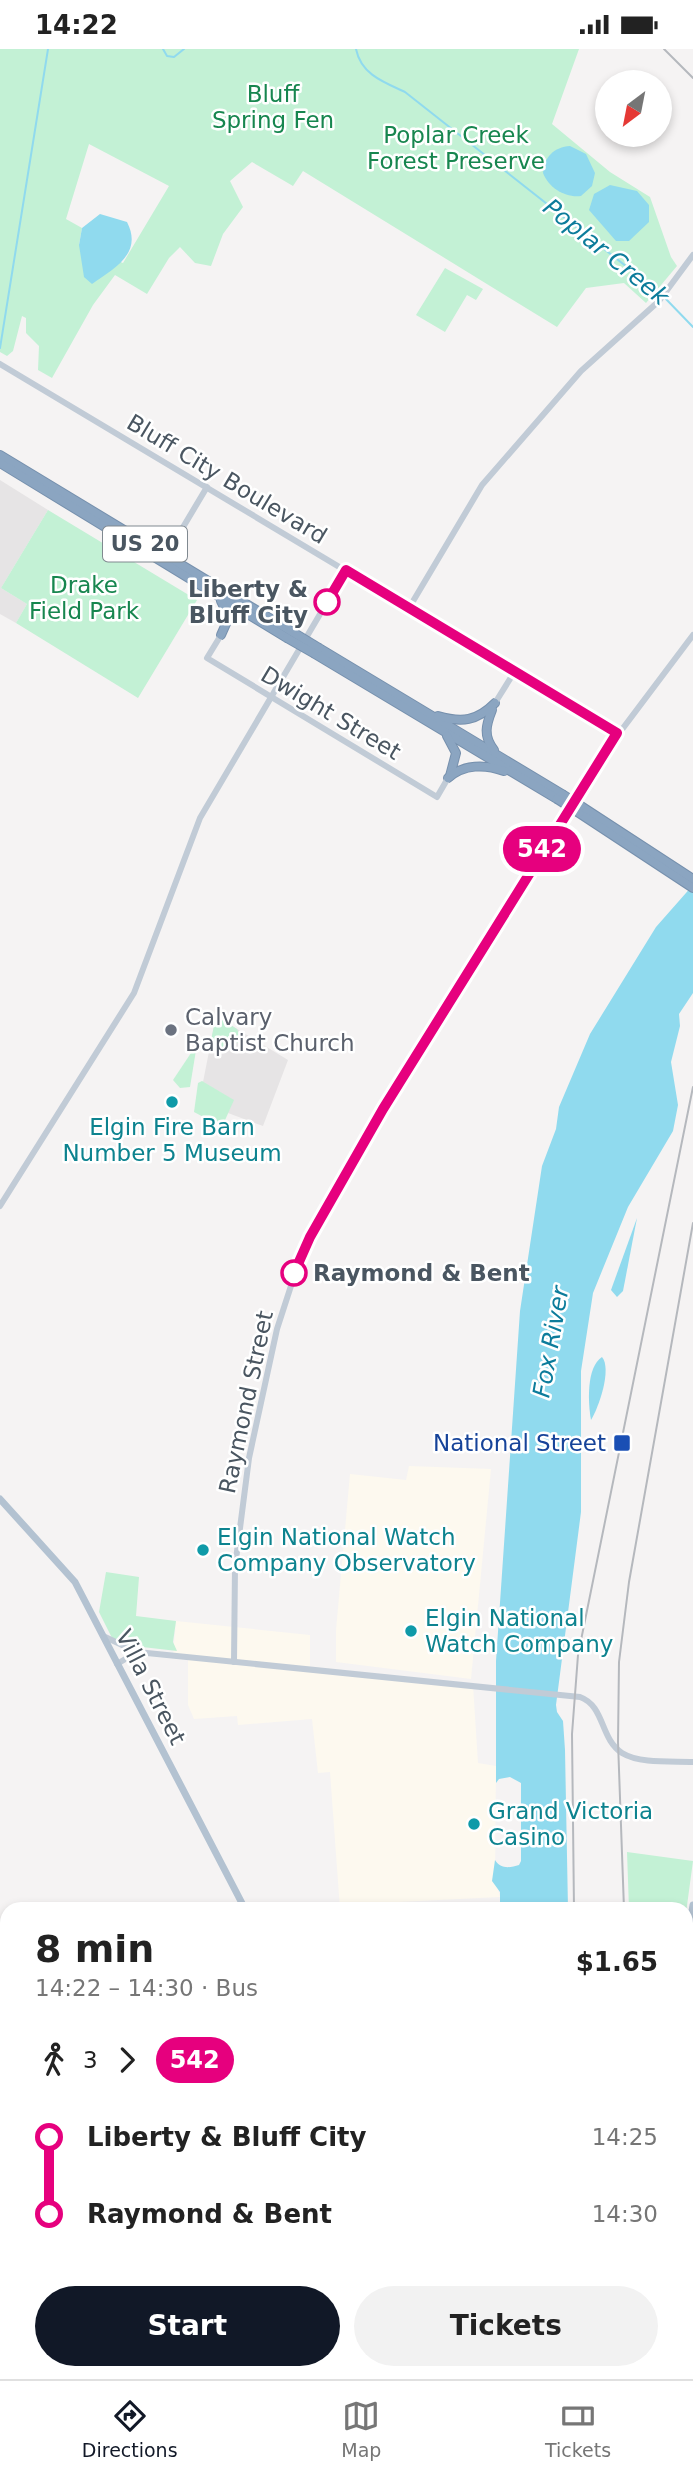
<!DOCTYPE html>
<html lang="en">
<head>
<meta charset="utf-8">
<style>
	:root { --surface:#fff; --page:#f2f2f2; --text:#222; --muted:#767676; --line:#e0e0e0; --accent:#111827 }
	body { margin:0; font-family:"DejaVu Sans",sans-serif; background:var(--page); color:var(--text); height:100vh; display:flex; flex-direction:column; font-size:26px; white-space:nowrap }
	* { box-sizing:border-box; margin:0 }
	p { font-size:23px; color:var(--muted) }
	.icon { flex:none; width:38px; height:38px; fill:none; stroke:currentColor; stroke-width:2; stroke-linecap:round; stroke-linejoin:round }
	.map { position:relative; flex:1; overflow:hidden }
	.drawer { position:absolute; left:0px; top:1853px; width:693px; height:478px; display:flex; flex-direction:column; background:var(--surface); border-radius:21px 21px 0 0; box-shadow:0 4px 10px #0003 }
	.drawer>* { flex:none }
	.badge { padding:0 14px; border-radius:23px; font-size:24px; line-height:46px }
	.needle { width:46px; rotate:212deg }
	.tools { position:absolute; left:595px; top:21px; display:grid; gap:14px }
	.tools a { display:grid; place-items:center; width:77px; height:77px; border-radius:50%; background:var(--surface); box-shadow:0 4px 10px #0003; font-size:35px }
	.map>.badge { position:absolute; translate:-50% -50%; box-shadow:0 0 0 4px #fff }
	.legs { display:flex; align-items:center; gap:10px; height:77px; padding:0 35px; font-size:23px }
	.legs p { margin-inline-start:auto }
	.head { display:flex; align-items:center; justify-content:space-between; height:119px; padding:0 35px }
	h1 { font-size:38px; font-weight:800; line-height:52px }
	.action { display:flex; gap:14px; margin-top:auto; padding:14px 35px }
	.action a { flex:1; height:80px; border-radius:42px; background:var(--accent); color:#fff; font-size:28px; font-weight:800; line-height:80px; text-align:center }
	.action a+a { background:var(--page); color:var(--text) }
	ul { padding:0 35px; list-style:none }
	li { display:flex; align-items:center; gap:24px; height:77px; font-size:26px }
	li i { display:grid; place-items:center; width:10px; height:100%; margin:0 9px; background:currentColor }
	li i::after { content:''; width:18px; height:18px; margin:-9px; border:5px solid; border-radius:50%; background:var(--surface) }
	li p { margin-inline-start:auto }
	li:first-child i { background:linear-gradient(#0000 50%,currentColor 0) }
	li:last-child i { background:linear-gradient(currentColor 50%,#0000 0) }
	.status { display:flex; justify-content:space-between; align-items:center; height:49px; padding:0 35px; background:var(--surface); direction:ltr }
	.status svg { height:19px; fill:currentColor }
	.tab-bar { display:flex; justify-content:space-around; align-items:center; height:98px; border-top:2px solid var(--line); background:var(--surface); font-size:19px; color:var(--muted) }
	.tab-bar a { display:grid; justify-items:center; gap:4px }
	.tab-bar .current { color:var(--accent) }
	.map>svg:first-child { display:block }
	.commercial { fill:#fdf9ef }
	.education { fill:#e6e4e5 }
	.green { fill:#c3f1d5; fill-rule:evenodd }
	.water { fill:#90daee }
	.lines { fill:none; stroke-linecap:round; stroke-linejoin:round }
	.stream { stroke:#90daee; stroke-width:2 }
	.highway-casing { stroke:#7690ad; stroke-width:10 }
	.secondary { stroke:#c1cbd6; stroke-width:6 }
	.primary { stroke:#b3c2d1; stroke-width:7 }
	.highway { stroke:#8ba5c1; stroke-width:8 }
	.rail { stroke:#b5b8bd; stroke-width:2 }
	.highway-bridge-casing { stroke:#7690ad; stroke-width:10; stroke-linecap:butt }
	.highway-bridge { stroke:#8ba5c1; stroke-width:8 }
	.line-1-casing { stroke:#fff; stroke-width:16 }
	.line-1 { stroke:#e6007e; stroke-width:10 }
	.stop-1-dot { fill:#fff; stroke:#e6007e; stroke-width:3.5 }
	.worship-dot { fill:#6b7280; stroke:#fff; stroke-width:2.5 }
	.culture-dot { fill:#0f9aa8; stroke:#fff; stroke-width:2.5 }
	.transit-dot { fill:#1a4fb4; stroke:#fff; stroke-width:2.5 }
	.labels { text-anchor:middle; stroke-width:5; stroke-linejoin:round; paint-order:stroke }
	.shield { fill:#fff; stroke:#808990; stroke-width:2 }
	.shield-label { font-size:21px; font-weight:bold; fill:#4a5661 }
	.park-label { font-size:23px; fill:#17864f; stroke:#fff }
	.street-label { font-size:23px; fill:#4a5661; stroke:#fff }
	.stop-label { font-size:23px; font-weight:bold; fill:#4a5661; stroke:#fff; text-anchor:end }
	.worship-label { font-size:23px; fill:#5b616d; stroke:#fff; text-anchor:start }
	.culture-label { font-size:23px; fill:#0d838f; stroke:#fff; text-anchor:start }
	.transit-label { font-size:23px; fill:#164399; stroke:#fff; text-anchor:end }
	.water-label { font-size:24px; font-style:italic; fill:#0c7c9b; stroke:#fff }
</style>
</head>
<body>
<div class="status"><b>14:22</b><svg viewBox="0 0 49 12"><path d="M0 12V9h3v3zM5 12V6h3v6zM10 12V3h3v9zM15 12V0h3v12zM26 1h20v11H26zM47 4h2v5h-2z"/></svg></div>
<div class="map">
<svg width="693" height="2330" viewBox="0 0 693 2330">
	<rect width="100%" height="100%" fill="#f5f3f3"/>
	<g class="commercial">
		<polygon points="409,1417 491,1420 471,1630 336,1613 336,1581 350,1425 406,1431"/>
		<polygon points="176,1572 310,1586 310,1619 473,1636 478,1714 496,1717 495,1830 500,1848 357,1855 340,1860 330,1723 318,1724 312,1670 238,1676 237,1667 194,1670 188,1656 188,1609 173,1607"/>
		<polygon points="101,2324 514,2324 512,2330 97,2330"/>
	</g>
	<g class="education">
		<polygon points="0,431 48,461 1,539 27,555 16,574 0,565"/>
		<polygon points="216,967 288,1011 263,1077 228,1064 233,1051 203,1033"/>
	</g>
	<g class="green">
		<path d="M0 0H579L552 75 610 123 650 148 671 208 677 217 646 254 624 234 586 239 557 278 303 122 293 137 252 113 230 132 243 158 223 185 211 217 195 214 180 198 169 209 147 245 115 226 93 256 52 329 38 321 39 297 26 284V269L22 267 13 302 7 307 0 303ZM89 95 169 137 123 214 79 196 82 179 66 170Z"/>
		<polygon points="445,219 483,240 476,251 467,246 445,283 416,266"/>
		<polygon points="48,461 197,551 138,649 16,574 27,555 1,539"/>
		<polygon points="216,967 237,980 241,990 238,994 232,991 222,1002 210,996"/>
		<polygon points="197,995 190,1038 180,1039 173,1031"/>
		<polygon points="202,1032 234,1051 222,1078 194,1063 198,1034"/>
		<polygon points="106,1523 139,1528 136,1567 176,1572 173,1593 177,1602 125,1596 112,1589 99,1563"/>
		<polygon points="627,1803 693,1812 686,1864 686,1860 629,1860"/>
		<polygon points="500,1854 500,1860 432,1859"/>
	</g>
	<g class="water">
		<path d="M570 97 586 105 595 124 592 137 581 147C565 149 549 139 543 124 544 108 554 98 570 97Z"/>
		<polygon points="610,136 637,142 649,156 649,173 629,192 616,192 589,161 594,145"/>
		<path d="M100 165 127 173C143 204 115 219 92 235L84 228 79 196 82 179Z"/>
		<path d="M693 836V944L679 965 680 977 671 1013 678 1056 673 1082 628 1158 593 1244 581 1322V1463L556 1656 557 1663 563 1672 565 1701 568 1860H500V1843L492 1832 495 1811C500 1820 510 1819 519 1816L521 1812V1734L510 1728 499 1730 496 1734V1612L520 1262 542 1117 556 1080 559 1058 590 985 656 878Z"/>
		<polygon points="637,1169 623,1242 617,1248 611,1241"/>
		<path d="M602 1308C612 1320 599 1358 591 1371 588 1355 586 1318 602 1308Z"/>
		<polygon points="569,2324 568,2330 512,2330 514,2324"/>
	</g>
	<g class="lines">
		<g class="stream">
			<polyline points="163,0 167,7 174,8 184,0"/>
			<path d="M356 0C361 25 383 33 405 43L660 244"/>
			<polyline points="664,248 693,278"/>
			<polyline points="0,299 48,0"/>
		</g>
		<defs>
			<g id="highway">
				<polyline points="0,406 291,582"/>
				<polyline points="0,414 287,589"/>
				<polyline points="149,492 160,497 173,495"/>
				<polyline points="221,552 229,568 221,586"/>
				<polyline points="319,599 562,745"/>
				<polyline points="315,605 557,750"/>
				<path d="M492 661C486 676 483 687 494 701"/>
				<path d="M438 667C462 674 477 672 495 654"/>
				<polyline points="447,687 456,704 450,727"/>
				<path d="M448 729C464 715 485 715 504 722"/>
				<polyline points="581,757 693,830"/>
				<polyline points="579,764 693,839"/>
			</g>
		</defs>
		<use href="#highway" class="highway-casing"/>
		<g class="secondary">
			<polyline points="0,315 617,684"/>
			<polyline points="173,495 207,438"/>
			<polyline points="409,559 482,436 581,322 659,252 693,206"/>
			<polyline points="221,586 207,609 437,748 448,729"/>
			<polyline points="495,654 515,622"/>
			<polyline points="0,1157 134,944 200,769 346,521"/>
			<path d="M103 1587 137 1603 580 1648C605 1657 600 1690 622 1704 640 1715 672 1712 693 1713"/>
			<polyline points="234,1613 235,1518 249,1409 277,1280 302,1203 386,1056 590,723 693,586"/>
			<polyline points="117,1615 137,1603"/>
			<polyline points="0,2052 7,2057"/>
			<polyline points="291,2324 301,2330"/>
			<polyline points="429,2324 438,2330"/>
		</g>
		<g class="primary">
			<polyline points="0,1450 75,1533 245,1860"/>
			<polyline points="686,1899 693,1856"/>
			<polyline points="211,2330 215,2324"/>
			<polyline points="635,2330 636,2324"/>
		</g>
		<use href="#highway" class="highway"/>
		<g class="rail">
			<polyline points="664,0 693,29"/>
			<polyline points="574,1860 572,1685 578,1606 693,1038"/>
			<polyline points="624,1860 618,1693 619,1613 629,1533 693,1174"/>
			<polyline points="686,2315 690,2330"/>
			<polyline points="597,2330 597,2324"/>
		</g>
		<defs>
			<g id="highway-bridge">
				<polyline points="291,582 319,599"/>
				<polyline points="287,589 315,605"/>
				<polyline points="562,745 581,757"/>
				<polyline points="557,750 579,764"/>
			</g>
		</defs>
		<use href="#highway-bridge" class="highway-bridge-casing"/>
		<use href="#highway-bridge" class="highway-bridge"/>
	</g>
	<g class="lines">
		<defs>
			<polyline id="line-1" points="294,1224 310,1188 383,1060 617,684 346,521 327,553"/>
		</defs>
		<use href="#line-1" class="line-1-casing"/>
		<use href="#line-1" class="line-1"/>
	</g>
	<g class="stop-1-dot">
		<circle cx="327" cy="553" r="12"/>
		<circle cx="294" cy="1224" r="12"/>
	</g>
	<circle class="worship-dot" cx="171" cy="981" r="7"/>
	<g class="culture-dot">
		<circle cx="172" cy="1053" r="7"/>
		<circle cx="203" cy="1501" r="7"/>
		<circle cx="411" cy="1582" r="7"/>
		<circle cx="474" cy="1775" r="7"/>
	</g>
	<rect class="transit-dot" x="613" y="1385" width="18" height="18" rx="3.5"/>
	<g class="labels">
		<rect class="shield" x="103" y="477.5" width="84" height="35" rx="5"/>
		<g class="shield-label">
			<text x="145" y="502">US 20</text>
		</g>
		<g class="park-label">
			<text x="273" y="53">Bluff<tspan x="273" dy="26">Spring Fen</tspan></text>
			<text x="456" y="94">Poplar Creek<tspan x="456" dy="26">Forest Preserve</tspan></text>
			<text x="84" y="544">Drake<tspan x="84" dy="26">Field Park</tspan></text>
		</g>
		<g class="street-label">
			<text transform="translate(227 430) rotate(31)" y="8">Bluff City Boulevard</text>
			<text transform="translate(331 664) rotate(31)" y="8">Dwight Street</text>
			<text transform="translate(246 1353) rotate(-78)" y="8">Raymond Street</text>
			<text transform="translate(151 1638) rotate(63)" y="8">Villa Street</text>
		</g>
		<g class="stop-label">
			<text x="308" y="548">Liberty &amp;<tspan x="308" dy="26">Bluff City</tspan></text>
			<text x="313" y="1232" text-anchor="start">Raymond &amp; Bent</text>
		</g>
		<g class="worship-label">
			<text x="185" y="976">Calvary<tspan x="185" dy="26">Baptist Church</tspan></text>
		</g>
		<g class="culture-label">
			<text x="172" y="1086" text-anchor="middle">Elgin Fire Barn<tspan x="172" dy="26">Number 5 Museum</tspan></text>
			<text x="217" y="1496">Elgin National Watch<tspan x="217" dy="26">Company Observatory</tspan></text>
			<text x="425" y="1577">Elgin National<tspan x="425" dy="26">Watch Company</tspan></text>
			<text x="488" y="1770">Grand Victoria<tspan x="488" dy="26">Casino</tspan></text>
		</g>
		<g class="transit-label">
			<text x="606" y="1402">National Street</text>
		</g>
		<g class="water-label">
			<text transform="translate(606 203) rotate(39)" y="8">Poplar Creek</text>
			<text transform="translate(551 1293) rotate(-80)" y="8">Fox River</text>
		</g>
	</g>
</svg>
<div class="tools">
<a><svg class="needle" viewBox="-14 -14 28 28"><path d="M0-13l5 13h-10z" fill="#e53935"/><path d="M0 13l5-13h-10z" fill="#767676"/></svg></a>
</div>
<b class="badge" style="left:542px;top:800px;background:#e6007e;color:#fff">542</b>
<section class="drawer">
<div class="head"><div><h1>8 min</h1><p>14:22 – 14:30 · Bus</p></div><b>$1.65</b></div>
<div class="legs"><svg class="icon" aria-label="walk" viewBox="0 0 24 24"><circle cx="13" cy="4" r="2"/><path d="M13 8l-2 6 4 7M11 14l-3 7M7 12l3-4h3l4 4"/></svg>3<svg class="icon" aria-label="forward" viewBox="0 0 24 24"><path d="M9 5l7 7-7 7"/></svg><b class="badge" style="background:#e6007e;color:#fff">542</b></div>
<ul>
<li><i style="color:#e6007e"></i><b>Liberty &amp; Bluff City</b><p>14:25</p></li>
<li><i style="color:#e6007e"></i><b>Raymond &amp; Bent</b><p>14:30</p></li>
</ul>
<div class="action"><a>Start</a><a>Tickets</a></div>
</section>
</div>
<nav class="tab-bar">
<a class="current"><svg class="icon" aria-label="directions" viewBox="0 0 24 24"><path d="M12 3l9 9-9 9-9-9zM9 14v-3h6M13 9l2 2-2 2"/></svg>Directions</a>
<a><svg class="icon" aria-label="map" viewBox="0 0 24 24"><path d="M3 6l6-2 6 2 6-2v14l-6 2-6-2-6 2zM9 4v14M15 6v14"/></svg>Map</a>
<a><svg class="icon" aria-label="tickets" viewBox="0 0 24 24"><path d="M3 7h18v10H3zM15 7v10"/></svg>Tickets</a>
</nav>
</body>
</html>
